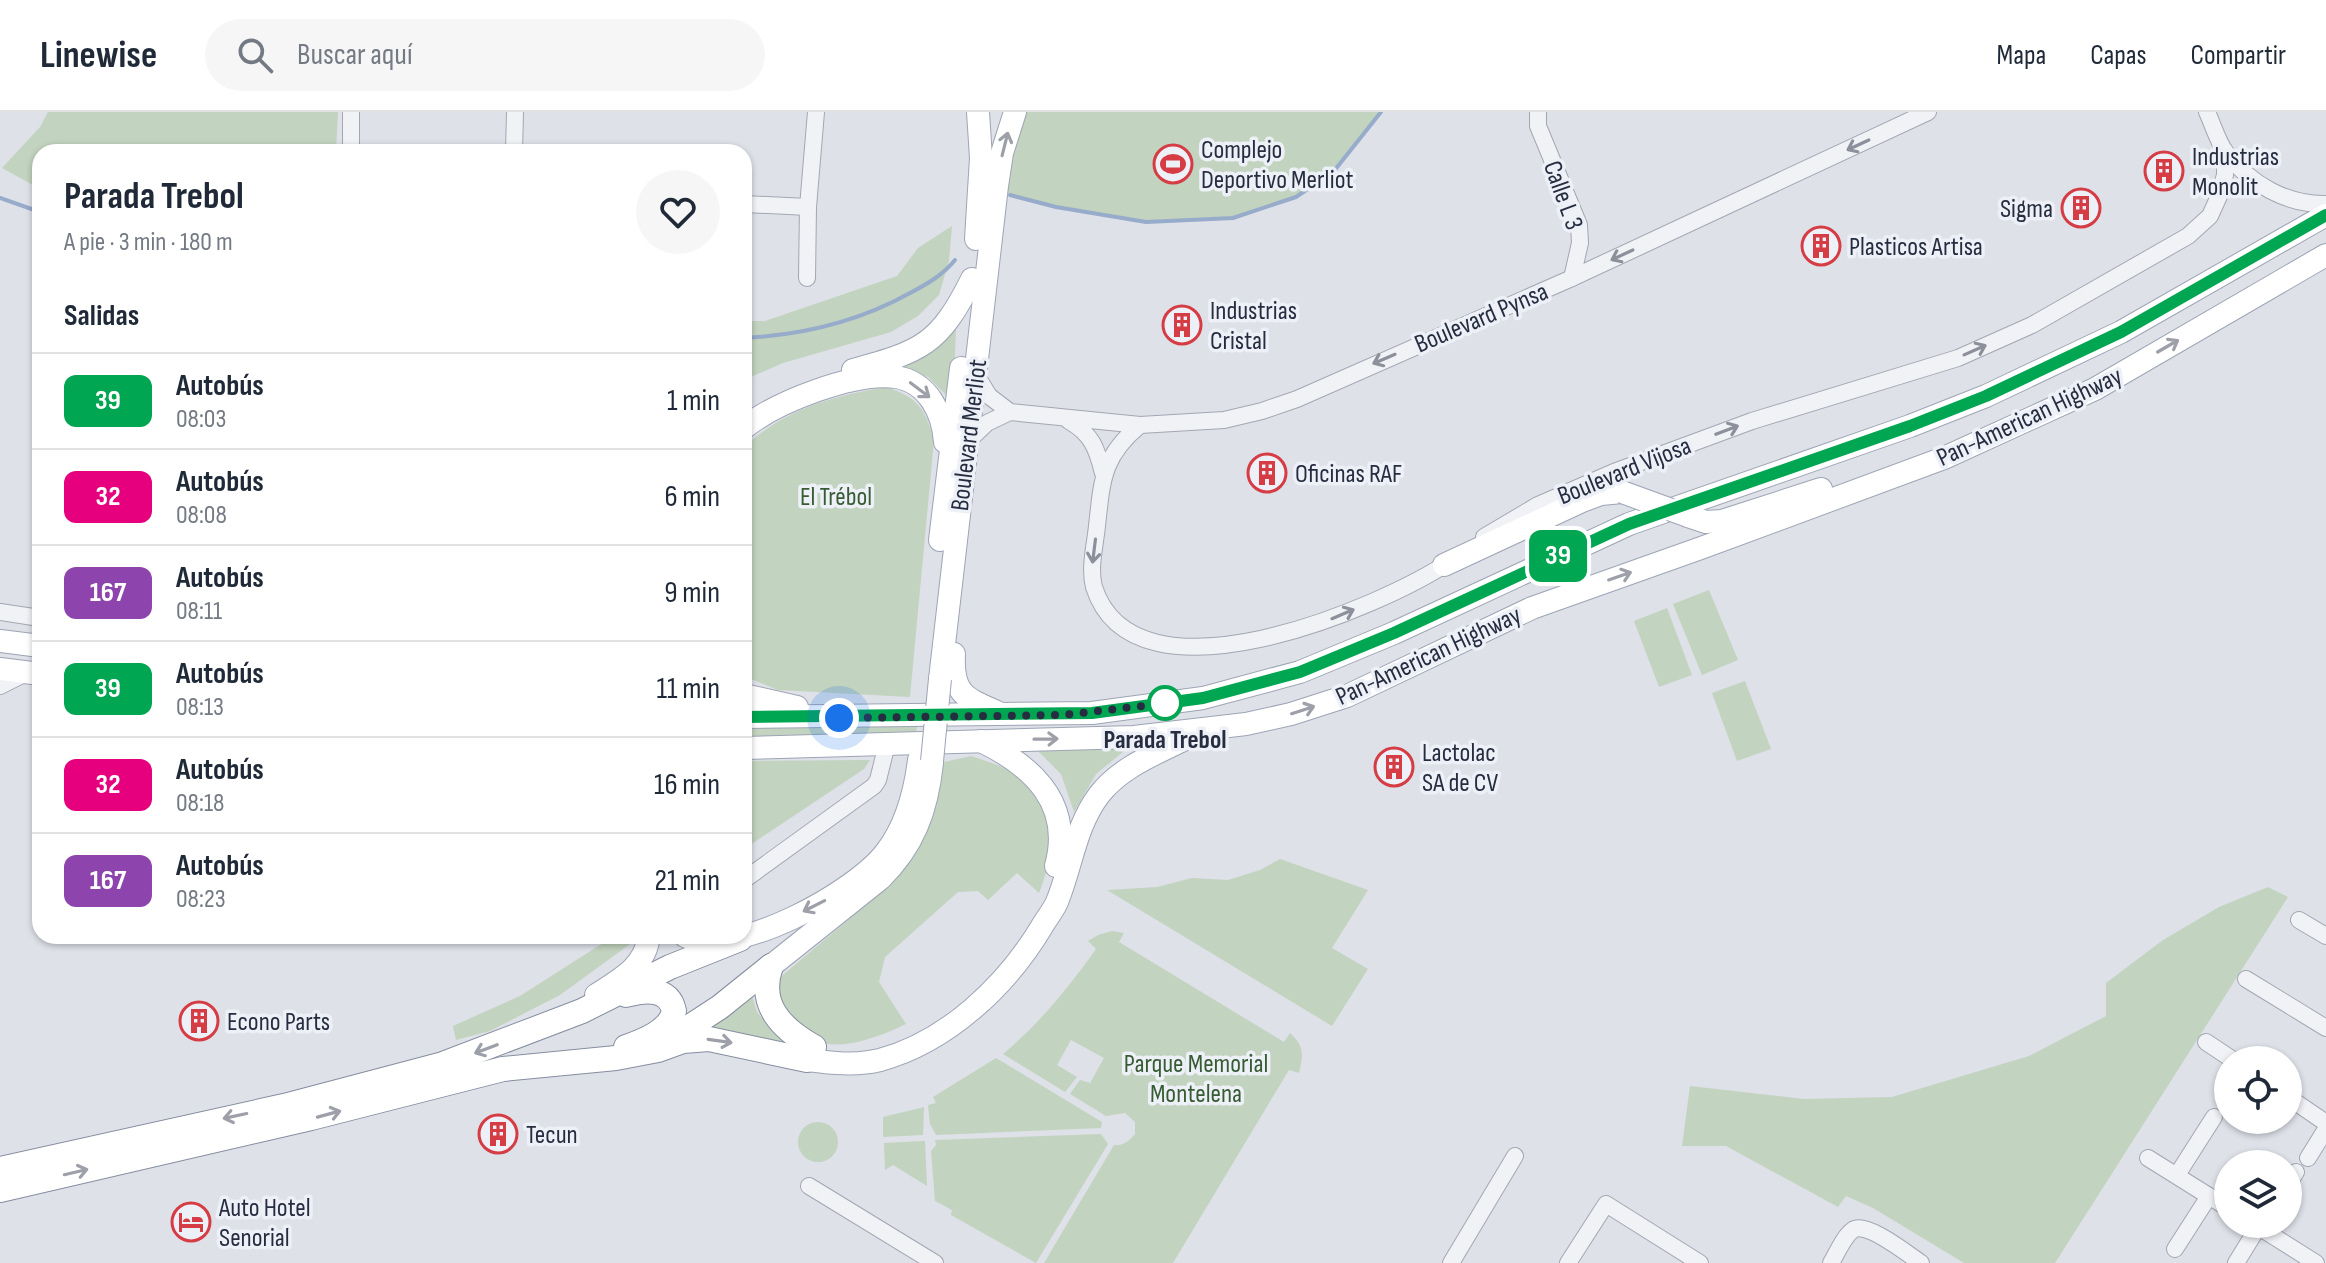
<!DOCTYPE html>
<html lang="es">
<head>
<meta charset="utf-8">
<style>
	:root { --surface:#fff; --page:#f6f6f7; --text:#1f2937; --muted:#747a83; --line:#e0e1e3 }
	body { margin:0; font-family:"Sofia Sans Condensed",sans-serif; background:var(--page); color:var(--text); height:100vh; display:flex; flex-direction:column; font-size:30px; white-space:nowrap }
	* { box-sizing:border-box; margin:0 }
	p { font-size:26px; color:var(--muted) }
	.icon { flex:none; width:44px; height:44px; fill:none; stroke:currentColor; stroke-width:2; stroke-linecap:round; stroke-linejoin:round }
	.map { position:relative; flex:1; overflow:hidden }
	.drawer { position:absolute; left:32px; top:32px; width:720px; height:800px; display:flex; flex-direction:column; background:var(--surface); border-radius:24px; box-shadow:0 2px 6px #0004 }
	.drawer>* { flex:none }
	.badge { padding:0 16px; border-radius:12px; font-size:28px; line-height:52px }
	.tools { position:absolute; left:2214px; top:934px; display:grid; gap:16px }
	.tools a { display:grid; place-items:center; width:88px; height:88px; border-radius:50%; background:var(--surface); box-shadow:0 2px 6px #0004; font-size:40px }
	.you { position:absolute; width:40px; height:40px; margin:-20px; border:6px solid #fff; border-radius:50%; background:#1a73e8; box-shadow:0 0 0 12px #1a73e833 }
	.map>.badge { position:absolute; translate:-50% -50%; box-shadow:0 0 0 4px #fff }
	h2 { padding:0 32px; font-size:30px; line-height:72px }
	.round { display:grid; place-items:center; flex:none; width:84px; height:84px; border-radius:42px; background:var(--page) }
	.overview { display:flex; align-items:center; justify-content:space-between; height:136px; padding:0 32px }
	h1 { font-size:38px; font-weight:700; line-height:60px }
	ul { padding:0; list-style:none }
	li { display:flex; align-items:center; gap:24px; height:96px; padding:0 32px; border-top:2px solid var(--line) }
	li div { flex:1 }
	li b { display:block; font-size:30px }
	li em { font-style:normal }
	li .badge { min-width:88px; font-weight:700; text-align:center }
	header { display:flex; align-items:center; gap:48px; box-sizing:border-box; height:112px; padding:0 40px; background:var(--surface); border-bottom:2px solid var(--line) }
	header strong { font-size:38px }
	nav { display:flex; gap:44px; margin-inline-start:auto; font-size:28px }
	.search { width:560px; height:72px; background:var(--page); display:flex; align-items:center; gap:20px; box-sizing:border-box; padding:0 28px; border-radius:44px; color:var(--muted); font-size:30px }
	.map>svg:first-child { display:block }
	.green { fill:#c2d3bf }
	.lines { fill:none; stroke-linecap:round; stroke-linejoin:round }
	.stream { stroke:#97abcb; stroke-width:4 }
	.minor-casing { stroke:#a3a7b2; stroke-width:18 }
	.major-casing { stroke:#9da4b5; stroke-width:24 }
	.highway-casing { stroke:#858da0; stroke-width:26 }
	.minor { stroke:#f1f2f6; stroke-width:16 }
	.major { stroke:#fff; stroke-width:22 }
	.highway { stroke:#fff; stroke-width:24 }
	.major-bridge-casing { stroke:#9da4b5; stroke-width:24; stroke-linecap:butt }
	.major-bridge { stroke:#fff; stroke-width:22 }
	.oneway { stroke:#9da0a9 }
	.oneway2 { stroke:#8c909b }
	.line-casing { stroke:#fff; stroke-width:18 }
	.line { stroke:#00a651; stroke-width:12 }
	.walk { stroke:#262d40; stroke-width:8; stroke-dasharray:0 14.4 }
	.stop-dot { fill:#fff; stroke:#00a651; stroke-width:4 }
	.labels { text-anchor:middle; stroke-width:7; stroke-linejoin:round; paint-order:stroke }
	.poi-label { font-size:26px; fill:#262d40; stroke:#edf0f6; text-anchor:start }
	.street-label { font-size:26px; fill:#262d40; stroke:#edf0f6 }
	.park-label { font-size:26px; fill:#375c33; stroke:#edf0f6 }
	.stop-label { font-size:26px; font-weight:bold; fill:#262d40; stroke:#edf0f6 }
</style>
</head>
<body>
<header>
<strong>Linewise</strong>
<div class="search"><svg class="icon" aria-label="search" viewBox="0 0 24 24"><circle cx="10" cy="10" r="6"/><path d="M15 15l6 6"/></svg>Buscar aquí</div>
<nav><a>Mapa</a><a>Capas</a><a>Compartir</a></nav>
</header>
<div class="map">
<svg width="2326" height="1151" viewBox="0 0 2326 1151">
	<rect width="100%" height="100%" fill="#dee1e8"/>
	<g class="green">
		<polygon points="48,0 338,0 336,40 40,40 40,77 2,56 40,15"/>
		<polygon points="1027,0 1381,0 1334,59 1296,85 1233,106 1146,110 1056,95 1010,83 1004,77 1008,45"/>
		<polygon points="952,114 949,149 939,183 918,204 891,220 783,251 744,268 744,209 765,209 897,164 918,136"/>
		<polygon points="956,217 953,290 928,265 900,254 931,237"/>
		<path d="M886 275C918 285 925 297 934 328L910 585 778 578 746 565 744 335C787 296 830 285 886 275Z"/>
		<polygon points="1709,478 1738,548 1702,563 1673,492"/>
		<polygon points="1667,496 1692,563 1659,575 1634,509"/>
		<polygon points="1745,569 1771,637 1737,649 1712,581"/>
		<polygon points="744,612 917,612 916,624 744,625"/>
		<polygon points="1134,631 1096,662 1074,700 1061,662 1034,635"/>
		<path d="M971 644C989 650 1015 658 1028 671 1060 703 1054 742 1039 781L1017 761 988 788 978 779 958 780 885 845 879 870 906 912C883 923 840 941 815 928 808 924 802 917 795 911 782 900 775 884 778 867L879 782 905 752 940 651Z"/>
		<polygon points="870,648 864,657 744,737 744,649"/>
		<polygon points="1280,747 1368,778 1332,836 1368,857 1332,914 1107,778 1157,775 1192,766 1228,768 1260,758"/>
		<polygon points="2268,775 2288,785 2055,1151 1964,1151 1873,1096 1846,1084 1838,1095 1726,1034 1682,1034 1690,974 1804,987 1892,985 2029,944 2106,904 2106,871 2163,828 2219,795"/>
		<path d="M1112 819 1124 821 1119 830 1284 930 1290 921C1305 934 1303 944 1299 961L1289 958 1173 1151H1044L1114 1033C1124 1034 1129 1029 1135 1022V1010L1125 1001 1106 1004 1070 982 1080 968 1090 971 1104 946 1071 928 1057 953 1077 965 1065 980 1003 942C1040 911 1068 876 1096 837L1088 829 1098 823Z"/>
		<polygon points="614,824 641,824 560,883 490,919 456,928 453,914 520,884"/>
		<polygon points="751,880 757,900 785,933 702,917"/>
		<polygon points="996,946 1102,1010 1101,1016 936,1023 930,1012 928,993 936,991 933,985"/>
		<polygon points="924,995 923,1023 883,1025 883,1005"/>
		<circle cx="818" cy="1030" r="20"/>
		<polygon points="1101,1022 1108,1032 1036,1151 951,1103 952,1098 935,1089 931,1039 936,1033 935,1028"/>
		<polygon points="925,1029 927,1074 893,1053 885,1058 884,1031"/>
	</g>
	<g class="lines">
		<g class="stream">
			<polyline points="1010,83 1056,95 1146,110 1233,106 1296,85 1334,59 1381,0"/>
			<polyline points="0,86 40,100"/>
			<path d="M744 226C804 223 858 210 910 181 927 172 943 163 955 148"/>
		</g>
		<defs>
			<g id="minor">
				<polyline points="1538,0 1538,14 1579,113 1580,131 1572,166"/>
				<path d="M2207 0C2213 13 2218 30 2226 41 2250 72 2287 93 2326 92"/>
				<polyline points="351,40 351,0"/>
				<polyline points="514,40 515,0"/>
				<polyline points="744,92 808,95"/>
				<polyline points="807,166 808,95 816,0"/>
				<polyline points="975,261 989,284 1010,300 1140,313 1224,308 1262,299 1297,287 1572,166 1928,0"/>
				<path d="M1069 309C1092 322 1097 337 1103 361"/>
				<path d="M1140 313C1102 344 1102 369 1097 414 1095 434 1089 456 1094 475 1134 601 1381 496 1452 448"/>
				<polyline points="967,330 987,311 1010,300"/>
				<polyline points="1484,425 1538,393 1614,360 1752,309 1958,246 2032,213 2188,124 2210,104 2219,84 2225,63 2225,39"/>
				<polyline points="0,500 40,506"/>
				<polyline points="0,574 26,561"/>
				<polyline points="744,768 874,674 878,668 887,632"/>
				<polyline points="2299,808 2326,824"/>
				<polyline points="2246,867 2326,916"/>
				<polyline points="2206,930 2233,948"/>
				<polyline points="2288,985 2326,1011"/>
				<polyline points="2148,1046 2228,1096"/>
				<polyline points="2308,1046 2326,1017"/>
				<polyline points="2177,1063 2214,1005"/>
				<polyline points="2288,1072 2296,1060"/>
				<polyline points="809,1074 935,1151"/>
				<polyline points="2254,1112 2316,1151"/>
				<polyline points="2175,1137 2209,1084"/>
				<polyline points="1451,1151 1515,1044"/>
				<polyline points="1568,1151 1606,1092 1700,1151"/>
				<path d="M1831 1151C1837 1141 1844 1124 1853 1118 1865 1108 1909 1143 1921 1151"/>
				<polyline points="2236,1151 2260,1112"/>
			</g>
			<g id="major">
				<polyline points="976,127 981,46 978,0"/>
				<path d="M853 258C922 239 939 233 972 167"/>
				<path d="M744 316C776 290 855 259 896 265 928 270 943 301 945 330"/>
				<polyline points="1688,404 1706,410 1722,409 1821,377"/>
				<polyline points="940,428 961,256"/>
				<polyline points="1444,453 1582,389 1601,382 1622,380"/>
				<polyline points="0,529 40,534"/>
				<path d="M954 542C952 581 964 586 997 600"/>
				<polyline points="0,557 40,562"/>
				<polyline points="940,567 997,74 1002,41 1015,0"/>
				<polyline points="744,583 797,595"/>
				<polyline points="744,605 1092,601 1203,586 1300,560 1394,521 1629,412 1910,314 1986,284 2121,220 2326,103"/>
				<path d="M981 629C1033 654 1073 692 1056 754"/>
				<polyline points="744,636 1134,625 1246,612 1291,602 1347,584 1532,496 1701,436 1944,346 2095,277 2326,143"/>
				<path d="M685 824C734 848 856 780 886 740 907 713 915 680 919 648"/>
				<path d="M771 854 880 767C914 734 927 698 932 651"/>
				<path d="M596 883C621 867 645 855 649 824"/>
				<path d="M807 948C831 951 856 954 880 948 947 930 1006 874 1041 816 1046 807 1053 799 1057 790 1072 753 1075 715 1099 683 1121 654 1160 640 1191 624"/>
			</g>
			<g id="highway">
				<path d="M771 854C757 893 782 917 814 935"/>
				<polyline points="671,927 720,895 771,854"/>
				<path d="M626 935C643 929 670 919 674 899 669 875 645 878 626 883"/>
				<polyline points="0,1057 284,994 443,952 582,899 670,855 740,827"/>
				<polyline points="0,1078 311,1006 503,957 616,946 658,938 683,929 709,927 807,948"/>
			</g>
		</defs>
		<use href="#minor" class="minor-casing"/>
		<use href="#major" class="major-casing"/>
		<use href="#highway" class="highway-casing"/>
		<use href="#minor" class="minor"/>
		<use href="#major" class="major"/>
		<use href="#highway" class="highway"/>
		<defs>
			<g id="major-bridge">
				<polyline points="1622,380 1688,404"/>
				<polyline points="932,649 940,567"/>
			</g>
		</defs>
		<use href="#major-bridge" class="major-bridge-casing"/>
		<use href="#major-bridge" class="major-bridge"/>
	</g>
	<defs><path id="oneway-shaft" d="M-6 0H5M1.5-3L5.5 0L1.5 3" fill="none" stroke-width="1.6" stroke-linecap="round" stroke-linejoin="round" transform="scale(2)"/></defs>
	<g class="oneway">
		<use href="#oneway-shaft" transform="translate(1005 32) rotate(-76)"/>
		<use href="#oneway-shaft" transform="translate(2168 234) rotate(-30)"/>
		<use href="#oneway-shaft" transform="translate(920 278) rotate(37)"/>
		<use href="#oneway-shaft" transform="translate(1620 464) rotate(-19)"/>
		<use href="#oneway-shaft" transform="translate(1303 598) rotate(-18)"/>
		<use href="#oneway-shaft" transform="translate(1046 627) rotate(-1)"/>
		<use href="#oneway-shaft" transform="translate(814 794) rotate(153)"/>
		<use href="#oneway-shaft" transform="translate(720 929) rotate(8)"/>
		<use href="#oneway-shaft" transform="translate(486 937) rotate(159)"/>
		<use href="#oneway-shaft" transform="translate(329 1002) rotate(-15)"/>
		<use href="#oneway-shaft" transform="translate(235 1004) rotate(168)"/>
		<use href="#oneway-shaft" transform="translate(76 1060) rotate(-13)"/>
	</g>
	<g class="oneway2">
		<use href="#oneway-shaft" transform="translate(1858 33) rotate(155)"/>
		<use href="#oneway-shaft" transform="translate(1622 143) rotate(155)"/>
		<use href="#oneway-shaft" transform="translate(1975 238) rotate(-24)"/>
		<use href="#oneway-shaft" transform="translate(1384 247) rotate(157)"/>
		<use href="#oneway-shaft" transform="translate(1727 318) rotate(-21)"/>
		<use href="#oneway-shaft" transform="translate(1094 439) rotate(97)"/>
		<use href="#oneway-shaft" transform="translate(1343 502) rotate(-23)"/>
	</g>
	<g class="lines">
		<defs>
			<polyline id="line" points="744,605 1092,601 1203,586 1300,560 1394,521 1629,412 1910,314 1986,284 2121,220 2326,103"/>
		</defs>
		<use href="#line" class="line-casing"/>
		<use href="#line" class="line"/>
		<polyline class="walk" points="839,606 1063,603 1170,591 1165,591"/>
	</g>
	<defs>
		<symbol id="stadium-ring" viewBox="-11 -11 22 22"><circle r="9.5" fill="#edf0f6" stroke="#d53c44" stroke-width="1.5"/><path d="M0-5a6.5 5 0 1 0 0 10a6.5 5 0 1 0 0-10ZM-3.5-1.8h7v3.6h-7Z" fill="#d53c44"/></symbol>
		<symbol id="building-ring" viewBox="-11 -11 22 22"><circle r="9.5" fill="#edf0f6" stroke="#d53c44" stroke-width="1.5"/><path d="M-4-6H4V6H1V3H-1V6H-4ZM-2.5-4.3h1.7v1.8h-1.7ZM.8-4.3h1.7v1.8H.8ZM-2.5-1h1.7V.8h-1.7ZM.8-1h1.7V.8H.8Z" fill="#d53c44"/></symbol>
		<symbol id="hotel-ring" viewBox="-11 -11 22 22"><circle r="9.5" fill="#edf0f6" stroke="#d53c44" stroke-width="1.5"/><path d="M-6-4.5h1.5V1H6V5H4.5V3h-9V5H-6ZM-4 0a1.8 1.8 0 1 1 3.6 0ZM.5 0V-2.5h3Q6-2.5 6 0Z" fill="#d53c44"/></symbol>
	</defs>
	<g fill-rule="evenodd">
		<use href="#stadium-ring" x="1151" y="30" width="44" height="44"/>
		<use href="#building-ring" x="2142" y="37" width="44" height="44"/>
		<use href="#building-ring" x="2059" y="74" width="44" height="44"/>
		<use href="#building-ring" x="1799" y="112" width="44" height="44"/>
		<use href="#building-ring" x="1160" y="191" width="44" height="44"/>
		<use href="#building-ring" x="1245" y="339" width="44" height="44"/>
		<use href="#building-ring" x="1372" y="633" width="44" height="44"/>
		<use href="#building-ring" x="177" y="887" width="44" height="44"/>
		<use href="#building-ring" x="476" y="1000" width="44" height="44"/>
		<use href="#hotel-ring" x="169" y="1088" width="44" height="44"/>
	</g>
	<circle class="stop-dot" cx="1165" cy="591" r="16"/>
	<g class="labels">
		<g class="poi-label">
			<text x="1201" y="46">Complejo<tspan x="1201" dy="30">Deportivo Merliot</tspan></text>
			<text x="2192" y="53">Industrias<tspan x="2192" dy="30">Monolit</tspan></text>
			<text x="2053" y="105" text-anchor="end">Sigma</text>
			<text x="1849" y="143">Plasticos Artisa</text>
			<text x="1210" y="207">Industrias<tspan x="1210" dy="30">Cristal</tspan></text>
			<text x="1295" y="370">Oficinas RAF</text>
			<text x="1422" y="649">Lactolac<tspan x="1422" dy="30">SA de CV</tspan></text>
			<text x="227" y="918">Econo Parts</text>
			<text x="526" y="1031">Tecun</text>
			<text x="219" y="1104">Auto Hotel<tspan x="219" dy="30">Senorial</tspan></text>
		</g>
		<g class="street-label">
			<text transform="translate(1564 83) rotate(70)" y="9">Calle L 3</text>
			<text transform="translate(1481 205) rotate(-23)" y="9">Boulevard Pynsa</text>
			<text transform="translate(2029 304) rotate(-25)" y="9">Pan-American Highway</text>
			<text transform="translate(968 323) rotate(-83)" y="9">Boulevard Merliot</text>
			<text transform="translate(1624 358) rotate(-22)" y="9">Boulevard Vijosa</text>
			<text transform="translate(1428 543) rotate(-25)" y="9">Pan-American Highway</text>
		</g>
		<g class="park-label">
			<text x="836" y="393">El Trébol</text>
			<text x="1196" y="960">Parque Memorial<tspan x="1196" dy="30">Montelena</tspan></text>
		</g>
		<g class="stop-label">
			<text x="1165" y="636">Parada Trebol</text>
		</g>
	</g>
</svg>
<div class="tools">
<a><svg class="icon" aria-label="locate" viewBox="0 0 24 24"><circle cx="12" cy="12" r="6"/><path d="M12 2v4M12 18v4M2 12h4M18 12h4"/></svg></a>
<a><svg class="icon" aria-label="layers" viewBox="0 0 24 24"><path d="M12 4l9 5-9 5-9-5zM3 14l9 5 9-5"/></svg></a>
</div>
<div class="you" style="left:839px;top:606px"></div>
<b class="badge" style="left:1558px;top:444px;background:#00a651;color:#fff">39</b>
<section class="drawer">
<div class="overview"><div><h1>Parada Trebol</h1><p>A pie · 3 min · 180 m</p></div><a class="round"><svg class="icon" aria-label="heart" viewBox="0 0 24 24"><path d="M12 20l-8-8c-3-5 5-10 8-4 3-6 11-1 8 4z"/></svg></a></div>
<h2>Salidas</h2>
<ul>
<li><span class="badge" style="background:#00a651;color:#fff">39</span><div><b>Autobús</b><p>08:03</p></div><em>1 min</em></li>
<li><span class="badge" style="background:#e6007e;color:#fff">32</span><div><b>Autobús</b><p>08:08</p></div><em>6 min</em></li>
<li><span class="badge" style="background:#8e44ad;color:#fff">167</span><div><b>Autobús</b><p>08:11</p></div><em>9 min</em></li>
<li><span class="badge" style="background:#00a651;color:#fff">39</span><div><b>Autobús</b><p>08:13</p></div><em>11 min</em></li>
<li><span class="badge" style="background:#e6007e;color:#fff">32</span><div><b>Autobús</b><p>08:18</p></div><em>16 min</em></li>
<li><span class="badge" style="background:#8e44ad;color:#fff">167</span><div><b>Autobús</b><p>08:23</p></div><em>21 min</em></li>
</ul>
</section>
</div>
</body>
</html>
